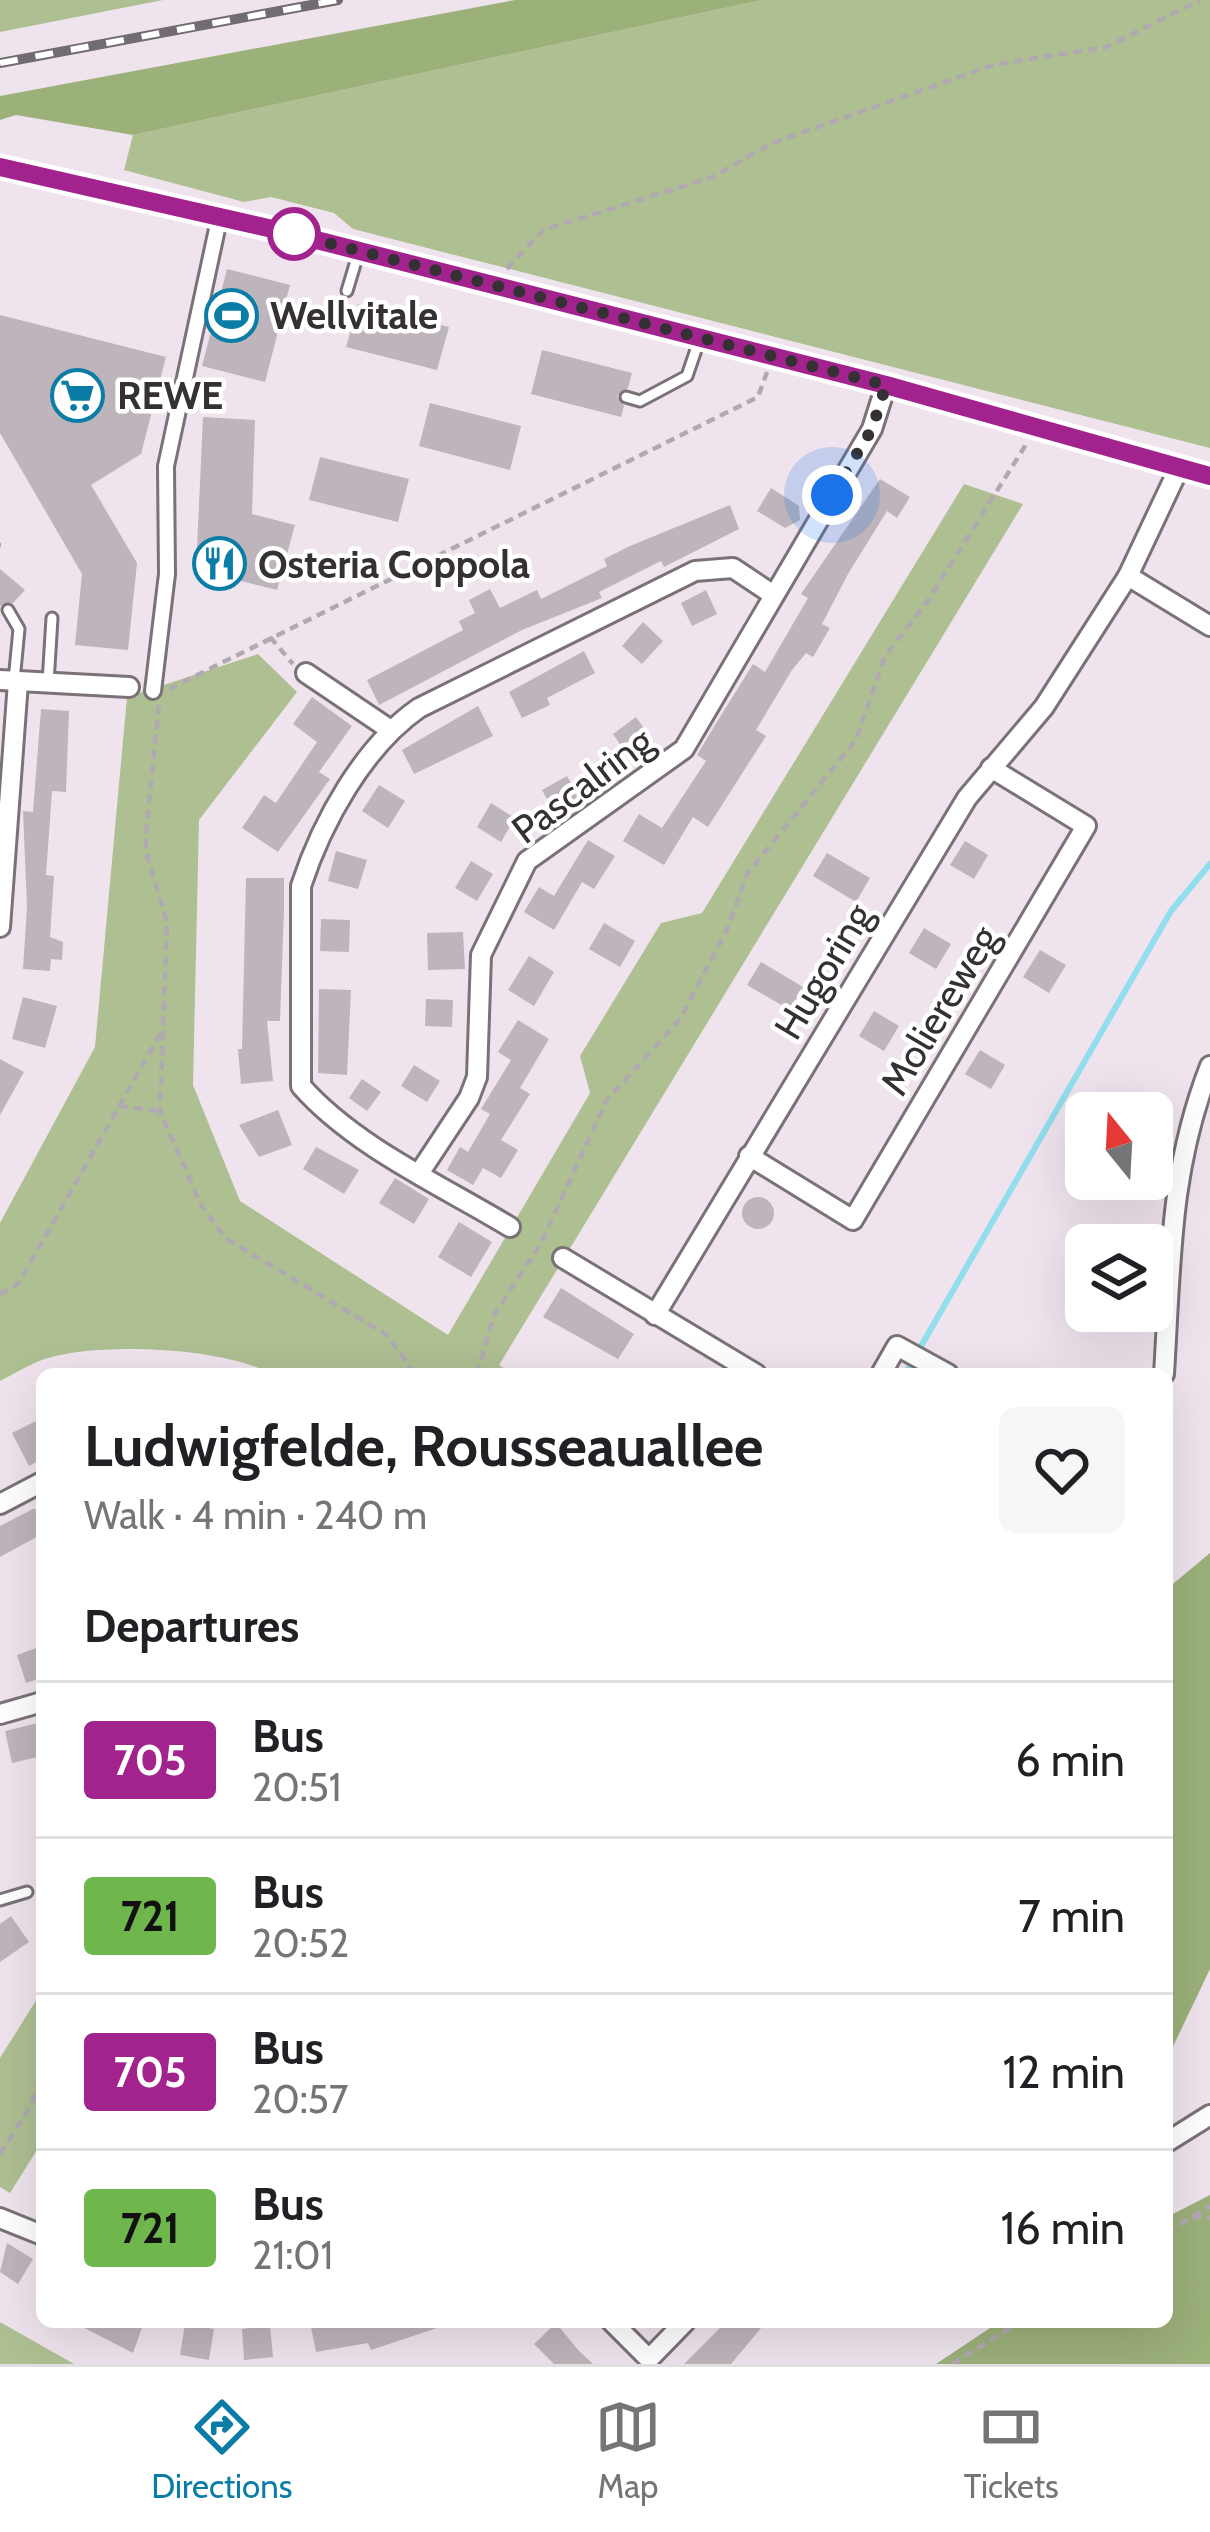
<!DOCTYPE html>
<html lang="en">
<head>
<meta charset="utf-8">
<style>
	:root { --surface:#fff; --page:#f6f6f6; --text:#202124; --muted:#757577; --line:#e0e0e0; --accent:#0a7ca5 }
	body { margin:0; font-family:Cabin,sans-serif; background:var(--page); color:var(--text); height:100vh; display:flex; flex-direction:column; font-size:45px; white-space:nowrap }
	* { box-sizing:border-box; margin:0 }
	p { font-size:39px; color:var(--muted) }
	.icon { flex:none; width:66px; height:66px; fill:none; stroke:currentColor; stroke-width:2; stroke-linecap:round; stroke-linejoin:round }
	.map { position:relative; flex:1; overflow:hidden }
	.drawer { position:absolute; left:36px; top:1368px; width:1137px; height:960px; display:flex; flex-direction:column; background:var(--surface); border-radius:18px; box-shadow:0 12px 48px #0002 }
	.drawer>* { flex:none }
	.badge { padding:0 24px; border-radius:9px; font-size:42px; line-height:78px }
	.needle { width:78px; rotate:342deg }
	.fabs { position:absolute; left:1065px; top:1092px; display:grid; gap:24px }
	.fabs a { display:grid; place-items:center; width:108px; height:108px; border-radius:18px; background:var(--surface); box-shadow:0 12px 48px #0002; font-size:60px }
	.you { position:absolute; width:60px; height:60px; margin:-30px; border:9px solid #fff; border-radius:50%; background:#1a73e8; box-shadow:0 0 0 18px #1a73e833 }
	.map>.badge { position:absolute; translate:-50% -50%; box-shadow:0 0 0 6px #fff }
	h2 { padding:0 48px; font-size:45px; line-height:108px }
	.round { display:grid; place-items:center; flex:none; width:126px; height:126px; border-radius:18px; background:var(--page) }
	.overview { display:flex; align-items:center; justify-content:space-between; height:204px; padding:0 48px }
	h1 { font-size:57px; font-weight:700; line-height:90px }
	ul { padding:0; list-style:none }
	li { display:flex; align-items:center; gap:36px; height:156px; padding:0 48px; border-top:3px solid var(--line) }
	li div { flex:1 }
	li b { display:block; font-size:45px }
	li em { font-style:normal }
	li .badge { min-width:132px; font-weight:700; text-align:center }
	.dock { display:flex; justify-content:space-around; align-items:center; height:168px; border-top:3px solid var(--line); background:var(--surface); font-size:33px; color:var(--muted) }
	.dock a { display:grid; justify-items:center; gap:6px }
	.dock .current { color:var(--accent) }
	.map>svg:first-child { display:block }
	.green { fill:#aebf92 }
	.forest { fill:#9cb07a }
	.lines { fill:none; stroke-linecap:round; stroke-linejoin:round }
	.stream { stroke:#91deec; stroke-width:6 }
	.building { fill:#beb4bc }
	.service-casing { stroke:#7a7179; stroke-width:15 }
	.pedestrian-casing { stroke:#7a7179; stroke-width:20 }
	.minor-casing { stroke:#7a7179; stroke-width:24 }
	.path { stroke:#b1a9b1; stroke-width:4.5; stroke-dasharray:9 6; stroke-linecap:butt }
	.service { stroke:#fff; stroke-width:9 }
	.pedestrian { stroke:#fff; stroke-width:14 }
	.minor { stroke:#fff; stroke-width:18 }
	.rail-casing { stroke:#726c72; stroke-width:10 }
	.rail { stroke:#fff; stroke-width:6; stroke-dasharray:18; stroke-linecap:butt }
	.line-casing { stroke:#fff; stroke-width:27 }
	.line { stroke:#a2238e; stroke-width:18 }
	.walk { stroke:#343034; stroke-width:12; stroke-dasharray:0 21.6 }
	.stop-dot { fill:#fff; stroke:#a2238e; stroke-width:6 }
	.labels { text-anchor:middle; stroke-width:9; stroke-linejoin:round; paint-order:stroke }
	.poi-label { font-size:39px; font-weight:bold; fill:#343034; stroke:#fff; text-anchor:start }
	.street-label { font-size:39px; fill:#343034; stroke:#fff }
</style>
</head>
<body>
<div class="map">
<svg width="1210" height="2364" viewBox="0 0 1210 2364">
	<rect width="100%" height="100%" fill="#efe4ee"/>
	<g class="green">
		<polygon points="0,0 163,0 0,32"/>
		<polygon points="762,0 1210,0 1210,448 353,229 334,213 271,197 244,202 124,170 133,135"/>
		<path d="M964 484 1023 504 499 1365 512 1374H271C225 1347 93 1341 42 1360 28 1365 14 1374 0 1381V1223L95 1047 127 697 258 654 297 692 199 820 193 1085 240 1201 448 1335 590 1093 580 1056 661 923 702 913Z"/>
		<polygon points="42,1991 42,2142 10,2193 0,2187 0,2058"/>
		<polygon points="0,2322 74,2364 0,2364"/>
	</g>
	<g class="forest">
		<polygon points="515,0 762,0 133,135 16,115 0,120 0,96"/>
		<polygon points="1210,1553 1210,1969 1167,2059 1167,1589"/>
		<polygon points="1210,2195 1210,2364 936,2364 999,2322 1167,2322 1167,2217"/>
	</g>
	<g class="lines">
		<polyline class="stream" points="905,1374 1171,911 1210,864"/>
	</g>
	<g class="building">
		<polygon points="227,269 290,285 265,382 202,366"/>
		<polygon points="358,304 449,327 437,370 346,347"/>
		<polygon points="0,315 166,357 141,454 91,485 137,563 128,650 75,645 82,574 0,433"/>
		<polygon points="542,350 632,373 628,388 617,396 624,406 621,417 531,394"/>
		<polygon points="430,403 521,426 510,470 419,446"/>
		<polygon points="203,417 255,420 252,514 295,525 277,590 196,570"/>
		<polygon points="320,457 409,479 398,522 309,500"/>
		<polygon points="880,479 910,497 897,518 887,511 848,574 822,624 830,628 813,657 806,653 792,670 756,730 766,736 708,827 693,817 664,865 623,841 639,814 662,828 706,761 697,755 715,725 753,664 765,672 808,598 801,594"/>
		<polygon points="771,488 799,506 800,520 785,528 757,511"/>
		<polygon points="730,505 739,529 664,567 661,561 599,592 602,598 522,630 379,705 367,680 463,630 459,621 475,613 469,600 490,589 500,608 537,590 541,599 607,566 604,559 630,546"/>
		<polygon points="0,569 25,590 13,603 0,606"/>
		<polygon points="706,590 717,614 692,626 681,603"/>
		<polygon points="643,622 663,641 642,664 622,646"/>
		<polygon points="584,651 595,673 547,698 550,705 522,718 509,692"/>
		<polygon points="312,697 352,726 319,772 330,779 278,852 242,828 264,795 276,803 317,742 293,724"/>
		<polygon points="478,706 493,736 414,774 402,750"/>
		<polygon points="41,709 69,711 66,792 52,791 46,875 54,876 50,937 63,942 62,960 51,959 50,971 23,969 27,906 23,811 33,812"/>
		<polygon points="636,717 653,741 629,757 613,734"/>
		<polygon points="567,776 580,799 555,813 542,790"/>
		<polygon points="379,785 405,801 388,828 362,811"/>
		<polygon points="491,803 515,818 501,842 477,827"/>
		<polygon points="588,840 615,856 594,889 582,882 554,930 524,912 539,887 554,896"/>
		<polygon points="965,841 988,855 974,879 950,865"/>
		<polygon points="336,851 367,860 358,889 328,881"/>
		<polygon points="827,853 870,878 856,902 813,876"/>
		<polygon points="471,861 493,874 477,901 455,888"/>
		<polygon points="246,878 284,878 284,910 280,1021 267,1021 273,1081 241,1084 238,1049 242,1049"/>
		<polygon points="321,919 350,920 349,952 320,951"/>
		<polygon points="604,923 635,941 620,967 589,949"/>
		<polygon points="924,928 951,944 936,969 909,953"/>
		<polygon points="463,932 465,969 428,970 427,933"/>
		<polygon points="1040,950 1066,965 1049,993 1023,977"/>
		<polygon points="529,956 554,972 534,1006 508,990"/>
		<polygon points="761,962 803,987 790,1010 747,985"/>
		<polygon points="319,989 351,990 347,1075 318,1073"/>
		<polygon points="23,997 57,1006 45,1048 12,1039"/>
		<polygon points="426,999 453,1000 452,1027 425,1026"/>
		<polygon points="874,1011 899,1026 884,1051 859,1036"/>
		<polygon points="518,1020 549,1039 520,1088 530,1094 501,1140 518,1150 501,1178 483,1168 473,1185 447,1170 460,1147 468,1152 490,1114 481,1109 511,1060 498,1052"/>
		<polygon points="980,1050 1005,1065 991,1089 965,1074"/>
		<polygon points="0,1059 24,1072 0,1115"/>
		<polygon points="414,1065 440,1081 427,1102 401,1086"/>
		<polygon points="362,1079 381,1092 367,1111 349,1098"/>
		<polygon points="278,1110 292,1145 259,1157 239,1125"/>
		<polygon points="316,1147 359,1170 344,1194 303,1169"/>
		<polygon points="395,1178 429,1199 414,1224 379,1203"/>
		<circle cx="758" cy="1213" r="16"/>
		<polygon points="459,1222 492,1242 471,1277 438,1257"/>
		<polygon points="561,1288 634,1334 618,1359 543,1317"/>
		<polygon points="42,1418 42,1459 29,1466 12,1433"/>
		<polygon points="35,1508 42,1534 0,1557 0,1526"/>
		<polygon points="42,1646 42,1678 26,1683 17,1655"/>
		<polygon points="38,1723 42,1756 12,1763 5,1731"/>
		<polygon points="11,1916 29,1942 0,1962 0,1924"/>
		<polygon points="7,2243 33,2259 18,2284 0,2272"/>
		<polygon points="73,2322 144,2322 133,2353"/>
		<polygon points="310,2322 445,2322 446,2325 371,2350 368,2343 316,2352"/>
		<polygon points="726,2322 766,2322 731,2364 684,2364"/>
		<polygon points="556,2323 578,2350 593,2364 554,2364 534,2344"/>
		<polygon points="185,2324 214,2329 209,2360 180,2355"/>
		<polygon points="270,2326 273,2357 244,2360 242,2329"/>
	</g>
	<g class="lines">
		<defs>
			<g id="service">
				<polyline points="347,291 359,251"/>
				<polyline points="626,397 640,401 687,376 700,338"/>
				<polyline points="8,610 19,629 14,681"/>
				<polyline points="48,683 52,618"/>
				<polyline points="0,1900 27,1892"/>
			</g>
			<polyline id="pedestrian" points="153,691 167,574 166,466 217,229"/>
			<g id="minor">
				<polyline points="0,167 281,231 886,385 1210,476"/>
				<polyline points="1128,576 1210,626"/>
				<polyline points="306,673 389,729"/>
				<polyline points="0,680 129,687"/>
				<polyline points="0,927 18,682"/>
				<polyline points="749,1156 853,1220 1086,826 991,768"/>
				<polyline points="420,1172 469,1098 477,1077 481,955 527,861 684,749 872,429 886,385"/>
				<path d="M510 1227C441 1185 355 1147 301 1086V886C322 822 363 747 419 708L695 571 733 568 772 594"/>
				<polyline points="563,1258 756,1374"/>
				<polyline points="655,1315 967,798 1044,707 1128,576 1179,468"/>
				<polyline points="881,1374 897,1346 948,1374"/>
				<path d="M1164 1374C1171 1263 1169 1171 1210 1066"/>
				<polyline points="0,1504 42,1482"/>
				<polyline points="0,1714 42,1702"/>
				<polyline points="1167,2142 1210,2115"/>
				<polyline points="0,2218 42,2235"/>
				<polyline points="612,2322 649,2359 685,2322"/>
			</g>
		</defs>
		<use href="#service" class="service-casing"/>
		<use href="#pedestrian" class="pedestrian-casing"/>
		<use href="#minor" class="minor-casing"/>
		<g class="path">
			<polyline points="507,269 543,230 713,177 770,144 993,65 1106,47 1200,0"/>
			<polyline points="0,545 1,545"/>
			<polyline points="270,637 293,664"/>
			<polyline points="169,689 758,397 767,372"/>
			<polyline points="159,705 146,831 146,852 167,922 160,1111 201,1205 225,1238 387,1335 415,1374"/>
			<polyline points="119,1106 160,1111"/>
			<polyline points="0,1294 19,1283 160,1034"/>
			<polyline points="477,1374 494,1315 540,1245 607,1100 680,1019 727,930 747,874 856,740 885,656 927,602 1027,443"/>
			<polyline points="0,2154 30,2107 42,2075"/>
			<polyline points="1192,2217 1210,2218"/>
			<polyline points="1167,2232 1210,2206"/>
			<polyline points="952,2364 1020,2322"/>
		</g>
		<use href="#service" class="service"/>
		<use href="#pedestrian" class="pedestrian"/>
		<use href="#minor" class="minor"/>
		<defs>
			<polyline id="rail" points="0,63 338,0"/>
		</defs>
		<use href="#rail" class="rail-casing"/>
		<use href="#rail" class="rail"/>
	</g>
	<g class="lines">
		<defs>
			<polyline id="line" points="0,167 281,231 886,385 1210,476"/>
		</defs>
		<use href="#line" class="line-casing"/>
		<use href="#line" class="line"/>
		<polyline class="walk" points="294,234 281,231 886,385 872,429 832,495"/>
	</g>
	<defs>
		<symbol id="stadium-ring" viewBox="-11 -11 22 22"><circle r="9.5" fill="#fff" stroke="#0a7ca5" stroke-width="1.5"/><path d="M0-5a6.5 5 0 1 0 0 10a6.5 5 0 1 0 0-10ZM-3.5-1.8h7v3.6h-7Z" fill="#0a7ca5"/></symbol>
		<symbol id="supermarket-ring" viewBox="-11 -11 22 22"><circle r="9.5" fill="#fff" stroke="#0a7ca5" stroke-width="1.5"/><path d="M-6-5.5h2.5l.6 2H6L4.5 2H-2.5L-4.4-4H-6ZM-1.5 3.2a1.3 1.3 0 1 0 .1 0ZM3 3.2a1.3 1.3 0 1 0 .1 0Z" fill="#0a7ca5"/></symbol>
		<symbol id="restaurant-ring" viewBox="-11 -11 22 22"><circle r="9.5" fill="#fff" stroke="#0a7ca5" stroke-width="1.5"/><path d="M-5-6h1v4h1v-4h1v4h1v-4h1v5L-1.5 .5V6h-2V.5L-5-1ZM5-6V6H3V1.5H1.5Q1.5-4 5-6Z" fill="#0a7ca5"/></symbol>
	</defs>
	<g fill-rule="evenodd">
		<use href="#stadium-ring" x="202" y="286" width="59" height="59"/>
		<use href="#supermarket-ring" x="48" y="366" width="59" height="59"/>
		<use href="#restaurant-ring" x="190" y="534" width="59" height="59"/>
	</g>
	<circle class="stop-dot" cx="294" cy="234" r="24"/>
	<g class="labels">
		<g class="poi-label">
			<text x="270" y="329">Wellvitale</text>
			<text x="117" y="409">REWE</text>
			<text x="258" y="578">Osteria Coppola</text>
		</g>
		<g class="street-label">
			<text transform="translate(582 785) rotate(-37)" y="14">Pascalring</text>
			<text transform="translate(823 971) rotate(-59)" y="14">Hugoring</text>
			<text transform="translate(939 1010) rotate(-59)" y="14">Moliereweg</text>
		</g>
	</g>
</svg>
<div class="fabs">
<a><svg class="needle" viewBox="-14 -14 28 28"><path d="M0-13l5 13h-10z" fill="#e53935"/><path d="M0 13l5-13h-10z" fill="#757577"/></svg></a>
<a><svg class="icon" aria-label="layers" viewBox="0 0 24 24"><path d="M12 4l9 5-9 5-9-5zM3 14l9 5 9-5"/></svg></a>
</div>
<div class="you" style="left:832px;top:495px"></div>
<section class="drawer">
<div class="overview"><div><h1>Ludwigfelde, Rousseauallee</h1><p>Walk · 4 min · 240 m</p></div><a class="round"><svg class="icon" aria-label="heart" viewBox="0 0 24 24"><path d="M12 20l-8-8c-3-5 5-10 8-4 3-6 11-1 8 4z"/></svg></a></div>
<h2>Departures</h2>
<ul>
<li><span class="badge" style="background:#a2238e;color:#fff">705</span><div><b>Bus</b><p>20:51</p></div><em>6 min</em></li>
<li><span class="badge" style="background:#6fb64c;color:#111">721</span><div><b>Bus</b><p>20:52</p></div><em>7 min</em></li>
<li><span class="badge" style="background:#a2238e;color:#fff">705</span><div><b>Bus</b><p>20:57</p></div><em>12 min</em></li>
<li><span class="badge" style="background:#6fb64c;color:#111">721</span><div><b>Bus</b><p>21:01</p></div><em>16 min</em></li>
</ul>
</section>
</div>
<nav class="dock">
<a class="current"><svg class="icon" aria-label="directions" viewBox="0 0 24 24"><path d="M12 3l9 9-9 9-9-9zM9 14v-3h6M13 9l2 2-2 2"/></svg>Directions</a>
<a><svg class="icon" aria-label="map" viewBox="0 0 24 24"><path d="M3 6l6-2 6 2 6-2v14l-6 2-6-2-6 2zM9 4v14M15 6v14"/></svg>Map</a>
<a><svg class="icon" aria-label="tickets" viewBox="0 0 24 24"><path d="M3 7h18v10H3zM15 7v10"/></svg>Tickets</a>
</nav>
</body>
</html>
